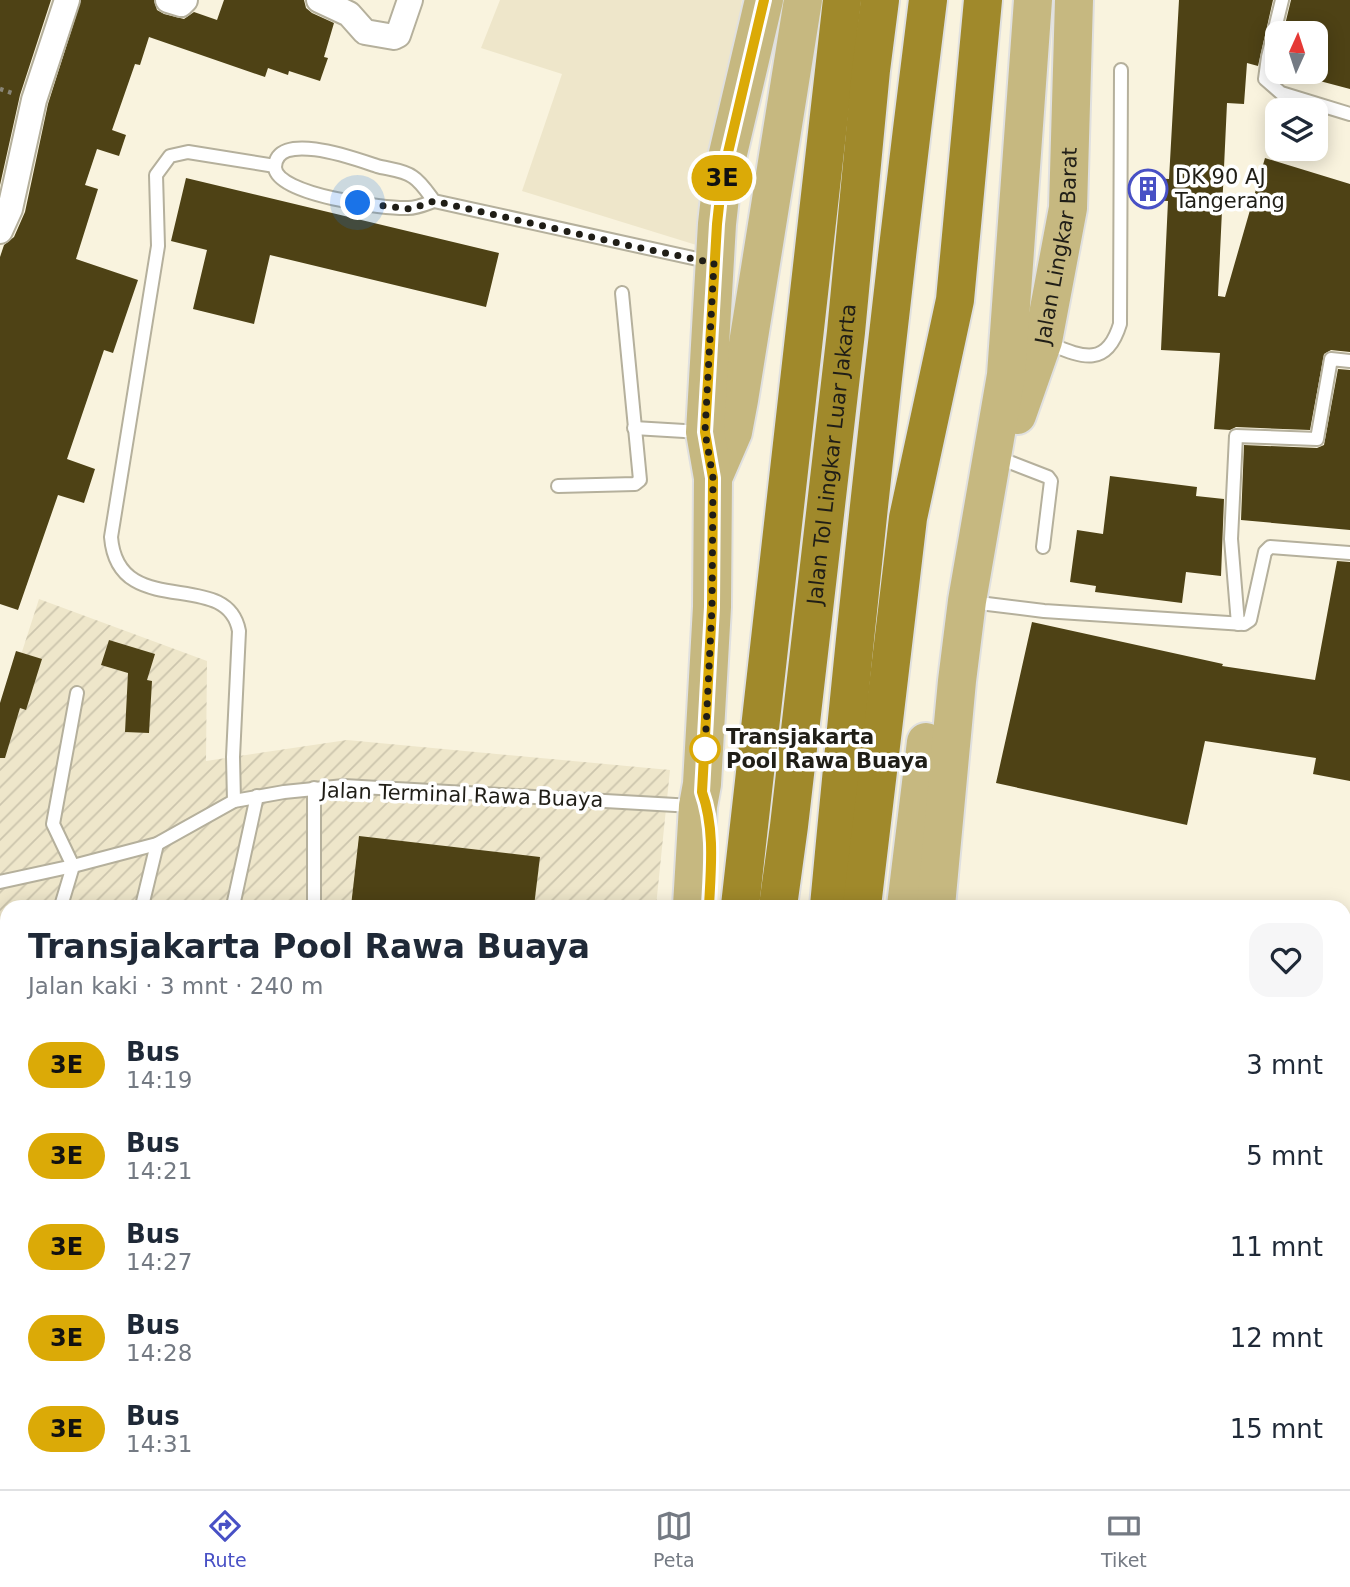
<!DOCTYPE html>
<html lang="id">
<head>
<meta charset="utf-8">
<style>
	:root { --surface:#fff; --page:#f6f6f7; --text:#1f2937; --muted:#747a83; --line:#e0e1e3; --accent:#4850c5 }
	body { margin:0; font-family:"DejaVu Sans",sans-serif; background:var(--page); color:var(--text); height:100vh; display:flex; flex-direction:column; font-size:26px; white-space:nowrap }
	* { box-sizing:border-box; margin:0 }
	p { font-size:23px; color:var(--muted) }
	.icon { flex:none; width:38px; height:38px; fill:none; stroke:currentColor; stroke-width:2; stroke-linecap:round; stroke-linejoin:round }
	.map { position:relative; flex:1; overflow:hidden }
	.sheet { position:absolute; left:0px; top:900px; width:1351px; height:590px; display:flex; flex-direction:column; background:var(--surface); border-radius:21px 21px 0 0; box-shadow:0 4px 18px #0003 }
	.sheet>* { flex:none }
	.badge { padding:0 14px; border-radius:23px; font-size:24px; line-height:46px }
	.needle { width:46px; rotate:3deg }
	.buttons { position:absolute; left:1265px; top:21px; display:grid; gap:14px }
	.buttons a { display:grid; place-items:center; width:63px; height:63px; border-radius:14px; background:var(--surface); box-shadow:0 4px 18px #0003; font-size:35px }
	.you { position:absolute; width:35px; height:35px; margin:-18px; border:5px solid #fff; border-radius:50%; background:#1a73e8; box-shadow:0 0 0 10px #1a73e833 }
	.map>.badge { position:absolute; translate:-50% -50%; box-shadow:0 0 0 4px #fff }
	.round { display:grid; place-items:center; flex:none; width:74px; height:74px; border-radius:21px; background:var(--page) }
	.summary { display:flex; align-items:center; justify-content:space-between; height:119px; padding:0 28px }
	h1 { font-size:33px; font-weight:800; line-height:52px }
	ul { padding:0; list-style:none }
	li { display:flex; align-items:center; gap:21px; height:91px; padding:0 28px }
	li div { flex:1 }
	li b { display:block; font-size:26px }
	li em { font-style:normal }
	li .badge { min-width:77px; font-weight:700; text-align:center }
	.tab-bar { display:flex; justify-content:space-around; align-items:center; height:98px; border-top:2px solid var(--line); background:var(--surface); font-size:19px; color:var(--muted) }
	.tab-bar a { display:grid; justify-items:center; gap:4px }
	.tab-bar .active { color:var(--accent) }
	.map>svg:first-child { display:block }
	.built { fill:#eee6ca }
	.industrial { fill:url(#industrial-furrows) }
	.building { fill:#4e4215 }
	.lines { fill:none; stroke-linecap:round; stroke-linejoin:round }
	.service-casing { stroke:#b5b09c; stroke-width:16 }
	.minor-casing { stroke:#b5b09c; stroke-width:28 }
	.tertiary-casing { stroke:#b5b09c; stroke-width:33 }
	.primary-casing { stroke:#e0e0df; stroke-width:42 }
	.motorway-casing { stroke:#e0e0df; stroke-width:42 }
	.path { stroke:#898577; stroke-width:4.5; stroke-dasharray:3.5 5; stroke-linecap:butt }
	.service { stroke:#fff; stroke-width:12 }
	.minor { stroke:#fff; stroke-width:24 }
	.tertiary { stroke:#fff; stroke-width:30 }
	.primary { stroke:#c6b880; stroke-width:38 }
	.motorway { stroke:#a0892b; stroke-width:38 }
	.line-casing { stroke:#fff; stroke-width:16 }
	.line { stroke:#dbaa07; stroke-width:10 }
	.walk { stroke:#201e17; stroke-width:7; stroke-dasharray:0 12.6 }
	.stop-dot { fill:#fff; stroke:#dbaa07; stroke-width:3.5 }
	.labels { text-anchor:middle; stroke-width:7; stroke-linejoin:round; paint-order:stroke }
	.poi-label { font-size:21px; fill:#201e17; stroke:#fff; text-anchor:start }
	.street-label { font-size:21px; fill:#201e17; stroke:#fff }
	.stop-label { font-size:21px; font-weight:bold; fill:#201e17; stroke:#fff; text-anchor:start }
</style>
</head>
<body>
<div class="map">
<svg width="1350" height="1489" viewBox="0 0 1350 1489">
	<defs>
		<pattern id="industrial-furrows" width="10" height="10" patternUnits="userSpaceOnUse" patternTransform="scale(1.75)"><rect width="10" height="10" fill="#eee6ca"/><path d="M-1 1l2-2M0 10L10 0M9 11l2-2" fill="none" stroke="#ccc5ad"/></pattern>
	</defs>
	<rect width="100%" height="100%" fill="#f9f3de"/>
	<polygon class="built" points="500,0 742,0 709,204 706,248 522,191 562,74 481,48"/>
	<polygon class="industrial" points="39,599 207,661 206,761 347,740 670,770 656,906 7,906 7,1482 598,1482 597,1489 0,1489 0,720"/>
	<g class="building">
		<polygon points="0,0 51,0 20,95 0,185"/>
		<polygon points="81,0 154,0 157,10 164,14 184,19 194,12 217,20 224,0 304,0 306,8 312,13 334,23 324,57 328,58 320,81 289,71 288,75 268,68 265,77 149,37 140,65 135,64 112,130 126,135 119,156 97,149 85,185 98,189 76,259 138,280 113,353 104,350 67,459 95,469 84,503 58,495 18,610 0,604 0,257 4,245 14,237 25,212 48,104"/>
		<polygon points="1179,0 1273,0 1258,66 1247,63 1244,104 1227,103 1218,296 1225,297 1265,158 1350,184 1350,352 1331,350 1324,354 1310,430 1236,427 1230,430 1214,429 1220,353 1161,350 1168,201 1131,199 1132,177 1169,179"/>
		<polygon points="1291,0 1350,0 1350,89 1316,80 1316,33 1283,33"/>
		<polygon points="186,178 499,253 486,307 270,255 254,324 193,309 207,250 171,241"/>
		<polygon points="1338,369 1350,370 1350,530 1241,520 1244,445 1317,448 1324,445"/>
		<polygon points="1110,476 1197,487 1196,496 1224,499 1221,576 1186,572 1182,603 1095,592 1096,586 1070,582 1077,530 1103,534"/>
		<polygon points="1337,561 1350,562 1350,781 1313,774 1316,758 1205,741 1187,825 996,783 1032,622 1223,664 1222,666 1315,680"/>
		<polygon points="109,640 155,654 147,680 152,681 149,733 125,732 128,673 101,665"/>
		<polygon points="16,651 42,659 26,710 20,708 5,758 0,758 0,703"/>
		<polygon points="359,836 540,857 534,906 351,906"/>
	</g>
	<g class="lines">
		<defs>
			<g id="service">
				<polyline points="1282,0 1268,57 1265,79 1281,93 1350,114"/>
				<path d="M434 201C428 193 421 182 413 177 404 170 387 169 377 166 359 160 276 129 275 167 275 195 386 209 408 208 417 208 426 204 434 201L711 262"/>
				<path d="M1045 342C1080 356 1106 370 1120 324L1121 70"/>
				<polyline points="634,428 701,432"/>
				<polyline points="999,458 1048,477 1051,481 1043,547"/>
				<polyline points="558,486 635,484 640,480 622,293"/>
				<polyline points="971,602 1044,611 1244,624 1250,620 1265,552 1270,547 1350,553"/>
				<polyline points="1238,624 1231,539 1236,436 1317,439 1331,359 1350,361"/>
				<path d="M234 801 233 757 239 631C227 566 118 623 111 537L158 246 156 175 170 156 188 152 275 166"/>
				<polyline points="73,866 53,824 77,693"/>
				<polyline points="0,882 73,866 157,844 234,801 284,792 344,786 693,806"/>
				<polyline points="61,906 73,866"/>
				<polyline points="142,906 157,844"/>
				<polyline points="233,906 257,796"/>
				<polyline points="314,906 314,788"/>
				<polyline points="0,1104 7,1081"/>
				<polyline points="0,1166 7,1160"/>
				<polyline points="0,1443 7,1423"/>
				<polyline points="1239,1482 1243,1489"/>
			</g>
			<g id="minor">
				<polyline points="168,0 181,4 185,0"/>
				<polyline points="319,0 349,14 365,32 394,37 398,35 410,0"/>
				<polyline points="0,231 10,209 34,100 67,0"/>
			</g>
			<g id="tertiary">
				<polyline points="1344,1216 1350,1212"/>
				<polyline points="932,1489 940,1482"/>
			</g>
			<g id="primary">
				<path id="s1" d="M1017 415 1043 341 1068 208 1074 0"/>
				<polyline points="713,478 733,432 739,400 803,0"/>
				<polyline points="692,906 698,806 702,784 712,607 713,478 705,432 717,224 722,179 764,0"/>
				<polyline points="906,906 926,742"/>
				<polyline points="936,906 957,681 967,601 1006,375 1033,0"/>
				<polyline points="631,1489 631,1482"/>
				<polyline points="675,1489 675,1482"/>
				<polyline points="842,1489 842,1482"/>
				<polyline points="881,1489 882,1482"/>
			</g>
			<g id="motorway">
				<polyline points="740,906 842,0"/>
				<path id="s2" d="M778 906 789 826 846 332 871 70 880 0"/>
				<path d="M829 906C857 604 890 302 928 0"/>
				<polyline points="862,906 908,518 955,300 983,0"/>
				<polyline points="727,1489 728,1482"/>
				<polyline points="779,1489 780,1482"/>
			</g>
		</defs>
		<use href="#service" class="service-casing"/>
		<use href="#minor" class="minor-casing"/>
		<use href="#tertiary" class="tertiary-casing"/>
		<use href="#primary" class="primary-casing"/>
		<use href="#motorway" class="motorway-casing"/>
		<polyline class="path" points="0,89 12,93"/>
		<use href="#service" class="service"/>
		<use href="#minor" class="minor"/>
		<use href="#tertiary" class="tertiary"/>
		<use href="#primary" class="primary"/>
		<use href="#motorway" class="motorway"/>
	</g>
	<g class="lines">
		<defs>
			<path id="line" d="M709 906C711 868 715 828 702 792L712 607 713 478 705 432 717 224 722 178 764 0"/>
		</defs>
		<use href="#line" class="line-casing"/>
		<use href="#line" class="line"/>
		<polyline class="walk" points="358,203 411,209 434,201 631,246 714,263 705,432 713,478 712,607 705,749"/>
	</g>
	<defs>
		<symbol id="building-ring" viewBox="-11 -11 22 22"><circle r="9.5" fill="#fff" stroke="#4850c5" stroke-width="1.5"/><path d="M-4-6H4V6H1V3H-1V6H-4ZM-2.5-4.3h1.7v1.8h-1.7ZM.8-4.3h1.7v1.8H.8ZM-2.5-1h1.7V.8h-1.7ZM.8-1h1.7V.8H.8Z" fill="#4850c5"/></symbol>
	</defs>
	<g fill-rule="evenodd">
		<use href="#building-ring" x="1126" y="167" width="44" height="44"/>
	</g>
	<circle class="stop-dot" cx="705" cy="749" r="14"/>
	<g class="labels">
		<g class="poi-label">
			<text x="1175" y="184">DK 90 AJ<tspan x="1175" dy="24">Tangerang</tspan></text>
		</g>
		<g class="street-label">
			<text dy="7" stroke="none"><textPath href="#s1" startOffset="175">Jalan Lingkar Barat</textPath></text>
			<text dy="7" stroke="none"><textPath href="#s2" startOffset="455">Jalan Tol Lingkar Luar Jakarta</textPath></text>
			<text transform="translate(462 795) rotate(2)" y="7">Jalan Terminal Rawa Buaya</text>
		</g>
		<g class="stop-label">
			<text x="726" y="744">Transjakarta<tspan x="726" dy="24">Pool Rawa Buaya</tspan></text>
		</g>
	</g>
</svg>
<div class="buttons">
<a><svg class="needle" viewBox="-14 -14 28 28"><path d="M0-13l5 13h-10z" fill="#e53935"/><path d="M0 13l5-13h-10z" fill="#747a83"/></svg></a>
<a><svg class="icon" aria-label="layers" viewBox="0 0 24 24"><path d="M12 4l9 5-9 5-9-5zM3 14l9 5 9-5"/></svg></a>
</div>
<div class="you" style="left:358px;top:203px"></div>
<b class="badge" style="left:722px;top:178px;background:#dbaa07;color:#111">3E</b>
<section class="sheet">
<div class="summary"><div><h1>Transjakarta Pool Rawa Buaya</h1><p>Jalan kaki · 3 mnt · 240 m</p></div><a class="round"><svg class="icon" aria-label="heart" viewBox="0 0 24 24"><path d="M12 20l-8-8c-3-5 5-10 8-4 3-6 11-1 8 4z"/></svg></a></div>
<ul>
<li><span class="badge" style="background:#dbaa07;color:#111">3E</span><div><b>Bus</b><p>14:19</p></div><em>3 mnt</em></li>
<li><span class="badge" style="background:#dbaa07;color:#111">3E</span><div><b>Bus</b><p>14:21</p></div><em>5 mnt</em></li>
<li><span class="badge" style="background:#dbaa07;color:#111">3E</span><div><b>Bus</b><p>14:27</p></div><em>11 mnt</em></li>
<li><span class="badge" style="background:#dbaa07;color:#111">3E</span><div><b>Bus</b><p>14:28</p></div><em>12 mnt</em></li>
<li><span class="badge" style="background:#dbaa07;color:#111">3E</span><div><b>Bus</b><p>14:31</p></div><em>15 mnt</em></li>
</ul>
</section>
</div>
<nav class="tab-bar">
<a class="active"><svg class="icon" aria-label="directions" viewBox="0 0 24 24"><path d="M12 3l9 9-9 9-9-9zM9 14v-3h6M13 9l2 2-2 2"/></svg>Rute</a>
<a><svg class="icon" aria-label="map" viewBox="0 0 24 24"><path d="M3 6l6-2 6 2 6-2v14l-6 2-6-2-6 2zM9 4v14M15 6v14"/></svg>Peta</a>
<a><svg class="icon" aria-label="tickets" viewBox="0 0 24 24"><path d="M3 7h18v10H3zM15 7v10"/></svg>Tiket</a>
</nav>
</body>
</html>
